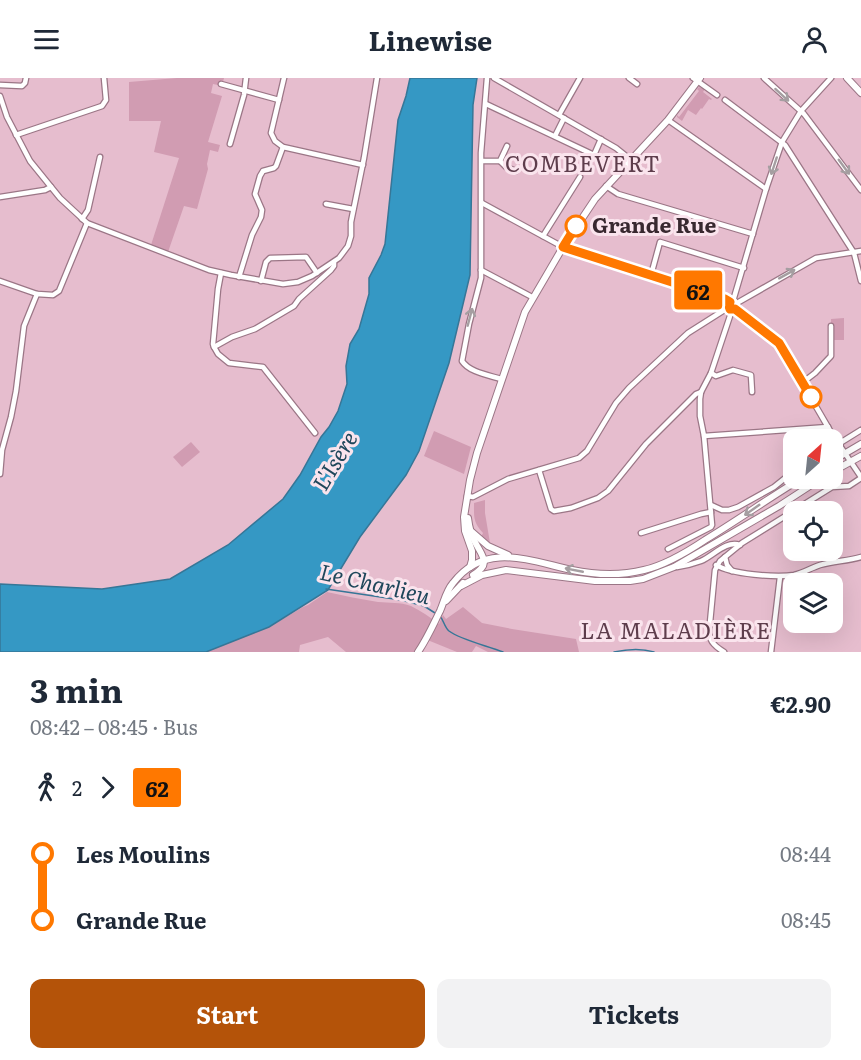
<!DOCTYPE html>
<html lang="en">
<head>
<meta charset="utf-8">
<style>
	:root { --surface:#fff; --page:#f2f2f3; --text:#1f2937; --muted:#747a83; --accent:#b45309 }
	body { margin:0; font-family:Literata,serif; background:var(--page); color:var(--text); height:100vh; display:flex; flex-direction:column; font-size:22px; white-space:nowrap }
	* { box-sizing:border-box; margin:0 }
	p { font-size:20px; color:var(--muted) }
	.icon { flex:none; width:33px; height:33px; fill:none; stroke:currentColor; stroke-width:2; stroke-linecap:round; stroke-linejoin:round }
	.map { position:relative; height:574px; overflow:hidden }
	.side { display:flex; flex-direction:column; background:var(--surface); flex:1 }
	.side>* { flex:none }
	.badge { padding:0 12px; border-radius:4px; font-size:21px; line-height:39px }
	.needle { width:39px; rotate:27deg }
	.controls { position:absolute; left:783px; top:351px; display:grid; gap:12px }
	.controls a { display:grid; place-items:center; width:60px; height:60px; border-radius:12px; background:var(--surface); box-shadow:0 6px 24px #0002; font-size:30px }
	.map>.badge { position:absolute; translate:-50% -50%; box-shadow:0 0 0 3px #fff }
	.legs { display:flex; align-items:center; gap:9px; height:66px; padding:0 30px; font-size:20px }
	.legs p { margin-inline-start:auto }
	.head { display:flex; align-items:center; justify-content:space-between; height:102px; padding:0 30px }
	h1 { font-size:33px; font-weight:700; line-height:45px }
	.primary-button { display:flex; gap:12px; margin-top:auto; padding:12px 30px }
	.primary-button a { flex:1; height:69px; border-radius:12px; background:var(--accent); color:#fff; font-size:24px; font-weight:700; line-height:69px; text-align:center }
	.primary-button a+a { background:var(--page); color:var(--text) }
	ul { padding:0 30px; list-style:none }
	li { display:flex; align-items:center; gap:21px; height:66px; font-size:22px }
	li i { display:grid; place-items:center; width:9px; height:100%; margin:0 8px; background:currentColor }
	li i::after { content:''; width:15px; height:15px; margin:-8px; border:4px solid; border-radius:50%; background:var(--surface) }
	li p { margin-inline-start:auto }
	li:first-child i { background:linear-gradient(#0000 50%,currentColor 0) }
	li:last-child i { background:linear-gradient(currentColor 50%,#0000 0) }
	header { display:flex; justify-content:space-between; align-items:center; height:78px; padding:0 30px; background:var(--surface); font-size:27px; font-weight:700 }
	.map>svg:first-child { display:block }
	.green { fill:#d19cb2 }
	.water { fill:#3598c4; stroke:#367697; stroke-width:1.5 }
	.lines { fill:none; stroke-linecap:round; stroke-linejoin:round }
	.stream { stroke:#367697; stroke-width:1.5 }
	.minor-casing { stroke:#9b7686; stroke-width:7 }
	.major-casing { stroke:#9b7686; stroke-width:8 }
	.minor { stroke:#fff; stroke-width:4.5 }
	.major { stroke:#fff; stroke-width:6 }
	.oneway { stroke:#a59ea1 }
	.line-1-casing { stroke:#fff; stroke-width:14 }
	.line-1 { stroke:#ff7800; stroke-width:9 }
	.stop-1-dot { fill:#fff; stroke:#ff7800; stroke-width:3 }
	.labels { text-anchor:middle; stroke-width:6; stroke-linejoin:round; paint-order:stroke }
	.stop-label { font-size:21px; font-weight:bold; fill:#38282f; stroke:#fae4ed; text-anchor:start }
	.neighbourhood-label { font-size:22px; letter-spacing:1.5px; fill:#5e3d4c; stroke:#fae4ed }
	.water-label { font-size:22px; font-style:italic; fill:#1f475b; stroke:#fae4ed }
</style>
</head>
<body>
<header><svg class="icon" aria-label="menu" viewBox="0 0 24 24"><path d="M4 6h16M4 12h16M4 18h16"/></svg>Linewise<svg class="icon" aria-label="person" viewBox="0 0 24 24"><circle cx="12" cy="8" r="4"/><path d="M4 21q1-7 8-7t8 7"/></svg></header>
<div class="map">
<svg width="861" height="574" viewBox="0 0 861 574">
	<rect width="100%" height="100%" fill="#e6bdce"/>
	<g class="green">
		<polygon points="177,0 224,0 223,4 218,7 213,6 211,15 222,18 208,64 220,67 218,74 210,72 207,86 208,91 197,131 184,128 168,174 151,167 179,80 154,74 161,43 129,43 129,4"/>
		<polygon points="699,9 705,11 703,14 712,21 711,22 709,21 702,31 701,30 696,37 688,32 682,43 677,39 677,37 679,39 699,13 697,11"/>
		<polygon points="844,240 844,262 831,262 831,241"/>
		<polygon points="434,353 471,369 464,396 424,378"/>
		<polygon points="191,364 200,374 182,389 173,379"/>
		<path d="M485 422V435L490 465 481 459 483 455C473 444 474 439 474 425Z"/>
		<path d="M327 514C344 518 361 521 378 524 390 525 400 524 411 528 421 533 430 539 439 546L443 537 446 541 463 529 482 545 512 551 576 561 579 574H488L476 568 472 574H457L425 561 414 574H346L328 559 300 567 299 574H206L269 549 303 529 308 527Z"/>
	</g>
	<polygon class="water" points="410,0 477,0 473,27 470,197 449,285 419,373 406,397 360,459 328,512 269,549 206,574 0,574 0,506 102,511 170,501 228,467 283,421 300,397 321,359 329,349 338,333 347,306 346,288 350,266 359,251 369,216 369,200 381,177 385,166 398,42 406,18"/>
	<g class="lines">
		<g class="stream">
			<polyline points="326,511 401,522 424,528 435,535"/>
			<path d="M439 537C444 542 444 549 449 553 461 562 488 568 503 574"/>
			<path d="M614 574C628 571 641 570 654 574"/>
		</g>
		<defs>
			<g id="minor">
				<polyline points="284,0 271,55 275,63 283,69 363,87"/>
				<path d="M487 0 481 75V200L469 246 462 283C469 294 488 297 501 301"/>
				<polyline points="494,0 616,70 631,82"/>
				<polyline points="629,0 637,6"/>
				<polyline points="693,0 717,17"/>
				<polyline points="764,0 804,36 861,112"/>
				<polyline points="221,6 279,22"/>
				<polyline points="0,7 22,8 25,5 26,0"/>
				<polyline points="0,18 7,39 30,83 60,120 87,145 209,192 231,197 283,206 298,204 312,198 339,180 348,168 351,158 351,144 364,80 377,0"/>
				<polyline points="725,22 785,67 854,175 861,203"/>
				<polyline points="486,26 594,77 601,61"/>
				<polyline points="559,37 580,0"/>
				<polyline points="668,42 766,111"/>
				<polyline points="16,57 102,28 106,22 104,0"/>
				<polyline points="555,58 564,40"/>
				<polyline points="230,66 244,17 246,0"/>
				<polyline points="482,83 500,83 507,68"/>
				<polyline points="500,83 506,89 516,93"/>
				<polyline points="606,108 618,116 753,156"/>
				<polyline points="0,119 45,112 51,109"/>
				<polyline points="482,125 563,169 725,221 730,224 735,223 737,227 735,231"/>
				<polyline points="326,126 353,131"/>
				<polyline points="82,141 88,132 100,79"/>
				<polyline points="543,158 580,99"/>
				<polyline points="481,192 532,219"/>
				<polyline points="221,195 218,211 213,266 214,269 218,276 229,285 263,289 315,355"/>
				<polyline points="651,197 660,164 744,190"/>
				<polyline points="239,199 252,157 261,139 262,132 255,116 260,98 263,93 274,90 276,88 283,69"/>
				<polyline points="0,203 37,216 53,217 59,213 87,145"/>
				<polyline points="261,203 266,184 270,180 306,179 317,195"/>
				<polyline points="733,223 766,111 782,64 801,33 831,0"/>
				<polyline points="737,225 816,180 861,173"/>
				<polyline points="734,231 741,234 779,265 832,356 861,399"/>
				<polyline points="214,269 232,259 255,251 294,228 299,221 331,192 334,188 334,184"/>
				<polyline points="711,295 716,298 733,292 751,297 752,314"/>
				<polyline points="802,305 815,295 831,278 831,248"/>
				<polyline points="704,358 828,349"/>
				<polyline points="832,370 861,352"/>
				<polyline points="539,392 551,431 554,433 571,430 598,420 608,413 646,366 696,316 701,314"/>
				<polyline points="0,396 2,372 11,339 16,313 24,248 37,216"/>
				<polyline points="467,418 473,419 508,401 579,380 587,373 616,325 629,310 688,255 729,229"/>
				<polyline points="711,427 722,432 729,432 738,429 774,409 794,393"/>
				<polyline points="641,455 701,436 711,434"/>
				<polyline points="668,471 711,449 712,447 704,358 700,338 700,321 701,314 711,295 732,232"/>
				<polyline points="725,479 727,487 732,493"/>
				<path d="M716 487C731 496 776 500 794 497 803 495 811 490 820 487 834 483 847 483 861 479"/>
				<path d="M677 489C685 488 693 486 701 483 713 478 726 462 740 467"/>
				<path d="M724 574C716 569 710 564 709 555L715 492 720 483 742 465 832 409 849 408 861 400"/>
				<polyline points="771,574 780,499"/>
			</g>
			<g id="major">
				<polyline points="847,0 861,15"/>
				<polyline points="832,383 861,366"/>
				<polyline points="832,394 861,378"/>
				<path d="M468 440C469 448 471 457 475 464 482 478 492 486 473 497"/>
				<polyline points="472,454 488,468 508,477"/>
				<polyline points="470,489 472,482 472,473 465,453 464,439 470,402 477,375 525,234 563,169 595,121 668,42 700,0"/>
				<polyline points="461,508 482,497 506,492 595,503 630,503 643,501 674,489 779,428 822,400"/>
				<polyline points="446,523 463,505"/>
				<path d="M418 574C427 561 433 547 440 533 444 524 446 513 453 505 485 463 530 483 572 492 596 497 620 498 644 492 666 487 687 474 705 462 738 442 769 420 802 400"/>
			</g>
		</defs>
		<use href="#minor" class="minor-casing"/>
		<use href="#major" class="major-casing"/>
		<use href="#minor" class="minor"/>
		<use href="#major" class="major"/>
	</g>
	<defs><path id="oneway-shaft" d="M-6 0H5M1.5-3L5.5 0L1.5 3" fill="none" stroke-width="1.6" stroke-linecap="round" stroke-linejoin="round" transform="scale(1.5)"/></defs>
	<g class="oneway">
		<use href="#oneway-shaft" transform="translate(782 17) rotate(42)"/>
		<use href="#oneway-shaft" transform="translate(774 88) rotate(108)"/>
		<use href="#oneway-shaft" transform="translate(844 89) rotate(54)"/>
		<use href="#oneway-shaft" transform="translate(787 196) rotate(-29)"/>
		<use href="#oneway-shaft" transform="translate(470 239) rotate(-75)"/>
		<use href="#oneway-shaft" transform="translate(752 432) rotate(145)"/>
		<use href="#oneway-shaft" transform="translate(574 492) rotate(-169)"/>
	</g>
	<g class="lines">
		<defs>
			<polyline id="line-1" points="576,148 563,169 725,221 730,224 729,228 730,231 735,231 779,265 811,319"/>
		</defs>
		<use href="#line-1" class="line-1-casing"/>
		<use href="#line-1" class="line-1"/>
	</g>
	<g class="stop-1-dot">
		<circle cx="576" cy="148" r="10"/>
		<circle cx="811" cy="319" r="10"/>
	</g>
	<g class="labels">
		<g class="stop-label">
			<text x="592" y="155">Grande Rue</text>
		</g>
		<g class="neighbourhood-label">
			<text x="583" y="94">COMBEVERT</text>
			<text x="676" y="561">LA MALADIÈRE</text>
		</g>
		<g class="water-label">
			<text transform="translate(335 383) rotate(-59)" y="8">L'Isère</text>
			<text transform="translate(375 506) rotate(13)" y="8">Le Charlieu</text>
		</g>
	</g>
</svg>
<div class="controls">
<a><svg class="needle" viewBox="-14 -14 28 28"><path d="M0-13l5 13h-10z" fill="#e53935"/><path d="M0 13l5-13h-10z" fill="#747a83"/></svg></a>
<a><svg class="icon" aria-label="locate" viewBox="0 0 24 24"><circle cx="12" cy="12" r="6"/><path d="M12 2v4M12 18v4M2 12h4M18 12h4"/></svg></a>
<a><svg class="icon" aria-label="layers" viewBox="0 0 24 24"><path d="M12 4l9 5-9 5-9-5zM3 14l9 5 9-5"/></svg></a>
</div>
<b class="badge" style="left:698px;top:212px;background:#ff7800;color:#111">62</b>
</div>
<section class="side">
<div class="head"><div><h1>3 min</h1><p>08:42 – 08:45 · Bus</p></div><b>€2.90</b></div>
<div class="legs"><svg class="icon" aria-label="walk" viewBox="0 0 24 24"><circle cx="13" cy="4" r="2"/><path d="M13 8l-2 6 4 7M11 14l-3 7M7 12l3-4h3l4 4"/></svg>2<svg class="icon" aria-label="forward" viewBox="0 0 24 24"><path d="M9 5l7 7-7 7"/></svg><b class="badge" style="background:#ff7800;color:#111">62</b></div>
<ul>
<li><i style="color:#ff7800"></i><b>Les Moulins</b><p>08:44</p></li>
<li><i style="color:#ff7800"></i><b>Grande Rue</b><p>08:45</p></li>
</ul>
<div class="primary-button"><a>Start</a><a>Tickets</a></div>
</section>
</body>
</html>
